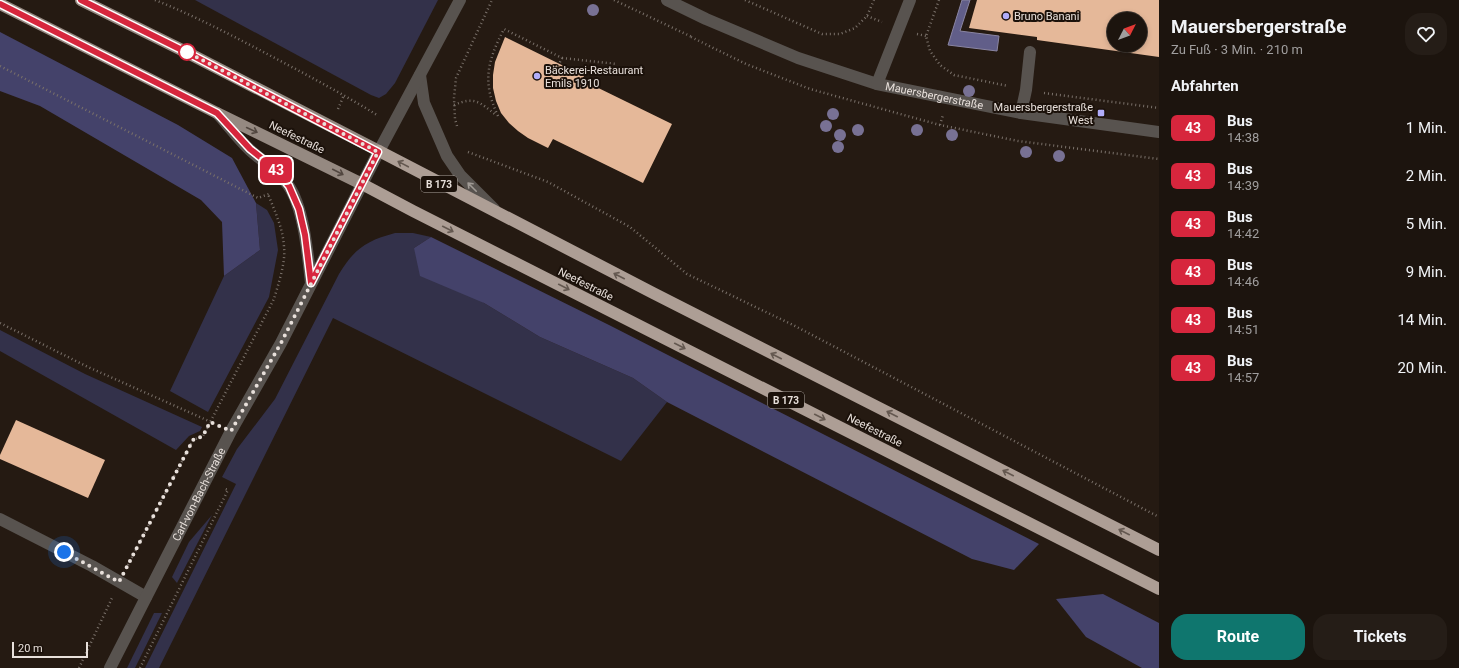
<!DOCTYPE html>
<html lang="de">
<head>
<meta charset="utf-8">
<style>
	:root { --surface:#1c140e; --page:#251d17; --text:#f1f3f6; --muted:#a09e9e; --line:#3a332e; --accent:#0f766e }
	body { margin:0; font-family:Roboto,sans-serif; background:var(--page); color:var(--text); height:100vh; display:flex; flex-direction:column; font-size:15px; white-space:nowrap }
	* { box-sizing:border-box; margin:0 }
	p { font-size:13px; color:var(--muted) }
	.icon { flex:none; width:22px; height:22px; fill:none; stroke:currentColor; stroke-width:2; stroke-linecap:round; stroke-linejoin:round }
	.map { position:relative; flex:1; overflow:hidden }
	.details { display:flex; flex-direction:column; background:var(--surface); width:300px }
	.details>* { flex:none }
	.badge { padding:0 8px; border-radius:6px; font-size:14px; line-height:26px }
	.needle { width:26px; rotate:48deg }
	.controls { position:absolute; left:1107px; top:12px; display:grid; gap:8px }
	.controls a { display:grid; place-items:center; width:40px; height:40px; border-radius:50%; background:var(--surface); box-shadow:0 2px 6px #0003,0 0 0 1px var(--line); font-size:20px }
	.scale { position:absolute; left:12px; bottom:10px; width:76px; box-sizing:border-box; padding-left:4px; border:2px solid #e8e0db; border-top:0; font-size:11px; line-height:14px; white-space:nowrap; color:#e8e0db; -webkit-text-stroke:3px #1b110a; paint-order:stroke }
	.you { position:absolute; width:20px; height:20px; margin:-10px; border:3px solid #fff; border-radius:50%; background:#1a73e8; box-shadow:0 0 0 6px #1a73e833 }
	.map>.badge { position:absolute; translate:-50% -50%; box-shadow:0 0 0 2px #fff }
	h2 { padding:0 12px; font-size:15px; line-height:36px }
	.round { display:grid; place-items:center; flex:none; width:42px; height:42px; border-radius:16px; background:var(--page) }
	.summary { display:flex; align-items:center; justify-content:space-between; height:68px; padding:0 12px }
	h1 { font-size:19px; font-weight:700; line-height:30px }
	.primary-button { display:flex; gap:8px; margin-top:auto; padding:8px 12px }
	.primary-button a { flex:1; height:46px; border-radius:16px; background:var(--accent); color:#fff; font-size:16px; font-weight:700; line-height:46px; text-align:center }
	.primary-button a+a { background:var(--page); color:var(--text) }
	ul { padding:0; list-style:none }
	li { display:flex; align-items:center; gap:12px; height:48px; padding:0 12px }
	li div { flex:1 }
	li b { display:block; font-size:15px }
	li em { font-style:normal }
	li .badge { min-width:44px; font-weight:700; text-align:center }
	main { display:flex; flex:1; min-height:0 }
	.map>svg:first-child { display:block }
	.green { fill:#33314a }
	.forest { fill:#44426a }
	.water { fill:#615e89; stroke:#8a85a2 }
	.building { fill:#e5b899; fill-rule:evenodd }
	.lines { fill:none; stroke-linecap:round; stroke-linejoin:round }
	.path { stroke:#7a716a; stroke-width:2.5; stroke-dasharray:1 3; stroke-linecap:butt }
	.minor { stroke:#58534f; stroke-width:12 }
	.major { stroke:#958981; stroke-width:12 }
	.highway { stroke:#ad9e95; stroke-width:12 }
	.tree { fill:#787194 }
	.oneway { stroke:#524740 }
	.oneway2 { stroke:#645850 }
	.oneway3 { stroke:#a09a95 }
	.line-casing { stroke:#fff; stroke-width:9 }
	.line { stroke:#d7263d; stroke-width:6 }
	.walk { stroke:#e8e0db; stroke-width:4; stroke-dasharray:0 7.2 }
	.poi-dot { fill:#b1adfa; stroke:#1b110a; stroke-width:1.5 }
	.stop-dot { fill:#fff; stroke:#d7263d; stroke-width:2 }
	.labels { text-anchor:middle; stroke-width:4; stroke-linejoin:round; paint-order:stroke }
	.shield { fill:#1b110a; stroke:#aaa29c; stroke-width:1 }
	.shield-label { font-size:10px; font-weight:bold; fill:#e8e0db }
	.poi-label { font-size:11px; fill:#e8e0db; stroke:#1b110a; text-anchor:start }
	.street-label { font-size:11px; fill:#e8e0db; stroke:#1b110a }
</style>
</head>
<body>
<main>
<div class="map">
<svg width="1159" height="668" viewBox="0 0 1159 668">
	<rect width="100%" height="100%" fill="#251a12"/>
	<g class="green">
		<polygon points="195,0 438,0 395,83 386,94 379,98 371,95"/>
		<polygon points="256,203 267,210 274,223 278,250 269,297 208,412 170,391 224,276 260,250"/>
		<path d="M395 233H413L431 237 414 248 484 303 540 337 633 378 667 402 621 461 333 318 159 668H145L236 484 222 477 237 449 275 399 339 274C355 248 366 241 395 233Z"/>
		<polygon points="0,330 85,374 202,427 200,431 189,436 176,450 0,351"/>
		<polygon points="212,515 177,583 172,577 189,542"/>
		<polygon points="154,613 162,613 135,668 127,668"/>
	</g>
	<g class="forest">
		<polygon points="0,32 178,125 232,158 256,203 260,250 224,276 222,222 201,200 40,106 0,91"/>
		<polygon points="431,237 609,325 1039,544 1014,570 972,559 667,402 633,378 540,337 484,303 420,276 414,248"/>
		<polygon points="1103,594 1159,623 1159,668 1142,668 1086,637 1056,599"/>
	</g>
	<polygon class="water" points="962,0 970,0 960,31 999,36 997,51 948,45"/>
	<g class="building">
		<path d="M977 0H1159V57L1037 40V37L969 28ZM1114 19H1140V45H1114Z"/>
		<polygon points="505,37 584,76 582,80 672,124 643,183 553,139 548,148 528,138 518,131 509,123 501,113 496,101 493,88 493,75 495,62"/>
		<polygon points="16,420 105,460 88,498 0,459 0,455"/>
	</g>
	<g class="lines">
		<g class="path">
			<path d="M155 0C195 16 233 36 271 56 307 75 343 94 377 115"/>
			<polyline points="614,0 692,37"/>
			<polyline points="745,0 822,34 840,34 855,28 867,16 874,0"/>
			<polyline points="939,0 926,36 930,51 940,65 954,75 1008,86"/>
			<polyline points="867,16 882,22"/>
			<polyline points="917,34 926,36"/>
			<polyline points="691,37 746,64 810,89 940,125 1018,141 1159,159"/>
			<polyline points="562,58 617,64"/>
			<polyline points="0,66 258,198 269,194"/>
			<polyline points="1044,93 1159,108"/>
			<path d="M454 105C475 96 479 102 496 115"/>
			<polyline points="338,109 344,95"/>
			<path d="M498 116C482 82 487 62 504 29L562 58 557 68"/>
			<polyline points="940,125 943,115"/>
			<polyline points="457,126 455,119 454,98 456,78 492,0"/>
			<polyline points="468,152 548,182 630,227 687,274 795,326 1159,517"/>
			<polyline points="0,323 88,367 211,422"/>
			<path d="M128 565 193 440 203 436 274 299C278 285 286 262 284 247 283 228 275 212 268 194"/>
			<polyline points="79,668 112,598"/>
			<polyline points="140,668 228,490 223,488"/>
		</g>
		<g class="minor">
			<path id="s1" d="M667 0 706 19 798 58 877 84 1021 113 1159 132"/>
			<polyline points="420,75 424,103 447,156 460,175 494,209"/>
			<polyline points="877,84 910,0"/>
			<path d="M217 113C228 125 238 139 250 150 263 162 278 170 288 185 304 207 308 257 311 283"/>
			<polyline points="1021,113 1026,90 1030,52"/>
			<polyline points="0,519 92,566 146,597"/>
			<path id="s2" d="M110 668 231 431 281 343 379 151 460 0"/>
		</g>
		<g class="major">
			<polyline points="81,0 188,53 379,151"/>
			<polyline points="0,4 217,113 362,184"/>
		</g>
		<g class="highway">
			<polyline points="379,151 653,293 1159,550"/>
			<polyline points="362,184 413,211 1159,589"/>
		</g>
	</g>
	<g class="tree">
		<circle cx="593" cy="10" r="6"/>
		<circle cx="969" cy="91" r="6"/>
		<circle cx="833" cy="114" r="6"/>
		<circle cx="826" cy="126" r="6"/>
		<circle cx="858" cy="130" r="6"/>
		<circle cx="917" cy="130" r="6"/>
		<circle cx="840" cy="135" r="6"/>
		<circle cx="952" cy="135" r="6"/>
		<circle cx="838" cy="147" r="6"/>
		<circle cx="1026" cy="152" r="6"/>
		<circle cx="1059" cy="156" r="6"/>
	</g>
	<defs><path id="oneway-shaft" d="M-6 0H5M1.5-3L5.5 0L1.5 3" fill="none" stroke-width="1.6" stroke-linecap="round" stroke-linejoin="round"/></defs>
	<g class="oneway">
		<use href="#oneway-shaft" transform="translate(252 130) rotate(25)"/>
		<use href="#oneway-shaft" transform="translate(338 172) rotate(27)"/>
	</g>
	<g class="oneway2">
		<use href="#oneway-shaft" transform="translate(403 164) rotate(-152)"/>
		<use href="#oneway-shaft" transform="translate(448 229) rotate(27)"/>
		<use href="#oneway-shaft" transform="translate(619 276) rotate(-153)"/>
		<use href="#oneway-shaft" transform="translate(564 287) rotate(27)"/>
		<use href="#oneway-shaft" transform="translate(680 346) rotate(27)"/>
		<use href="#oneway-shaft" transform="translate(776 356) rotate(-153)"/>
		<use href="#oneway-shaft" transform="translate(892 414) rotate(-153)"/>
		<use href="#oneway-shaft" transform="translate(820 417) rotate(27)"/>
		<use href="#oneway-shaft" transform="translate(1008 473) rotate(-153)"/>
		<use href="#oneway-shaft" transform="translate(1124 532) rotate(-153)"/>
	</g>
	<use class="oneway3" href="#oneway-shaft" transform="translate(472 187) rotate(-135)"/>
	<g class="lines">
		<defs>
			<polyline id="line" points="0,4 217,113 250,149 274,168 289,186 299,209 305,235 311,283 378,152 188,53 81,0"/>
		</defs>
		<use href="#line" class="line-casing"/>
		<use href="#line" class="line"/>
		<polyline class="walk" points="64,552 119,582 193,440 203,436 210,422 231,431 281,343 378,152 330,127 187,52"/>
	</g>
	<g class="poi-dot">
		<circle cx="1006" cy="16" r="4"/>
		<circle cx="537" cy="76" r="4"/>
		<rect x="1097" y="109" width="8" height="8" rx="2"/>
	</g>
	<circle class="stop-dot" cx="187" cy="52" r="8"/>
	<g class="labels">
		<g class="shield">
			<rect x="421" y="176" width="36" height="16" rx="3"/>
			<rect x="768" y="392" width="36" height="16" rx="3"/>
		</g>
		<g class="shield-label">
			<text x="439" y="188">B 173</text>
			<text x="786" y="404">B 173</text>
		</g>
		<g class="poi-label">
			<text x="1014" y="20">Bruno Banani</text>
			<text x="545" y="74">Bäckerei-Restaurant<tspan x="545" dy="13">Emils 1910</tspan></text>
			<text x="1093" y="111" text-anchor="end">Mauersbergerstraße<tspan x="1093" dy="13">West</tspan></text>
		</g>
		<g class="street-label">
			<text dy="4" stroke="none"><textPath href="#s1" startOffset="285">Mauersbergerstraße</textPath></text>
			<text transform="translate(297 137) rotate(26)" y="4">Neefestraße</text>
			<text transform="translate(586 284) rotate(27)" y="4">Neefestraße</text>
			<text transform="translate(875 430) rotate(27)" y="4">Neefestraße</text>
			<text dy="4" stroke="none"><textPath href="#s2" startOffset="195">Carl-von-Bach-Straße</textPath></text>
		</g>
	</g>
</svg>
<div class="controls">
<a><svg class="needle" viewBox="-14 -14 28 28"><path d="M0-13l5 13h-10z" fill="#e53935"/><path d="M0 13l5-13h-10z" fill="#a09e9e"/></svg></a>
</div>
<div class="scale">20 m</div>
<div class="you" style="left:64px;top:552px"></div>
<b class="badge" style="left:276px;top:170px;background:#d7263d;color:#fff">43</b>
</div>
<section class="details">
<div class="summary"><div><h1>Mauersbergerstraße</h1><p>Zu Fuß · 3 Min. · 210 m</p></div><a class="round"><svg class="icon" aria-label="heart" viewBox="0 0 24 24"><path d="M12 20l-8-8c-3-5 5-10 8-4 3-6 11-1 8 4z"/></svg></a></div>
<h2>Abfahrten</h2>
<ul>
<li><span class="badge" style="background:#d7263d;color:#fff">43</span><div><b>Bus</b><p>14:38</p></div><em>1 Min.</em></li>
<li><span class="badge" style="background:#d7263d;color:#fff">43</span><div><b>Bus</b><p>14:39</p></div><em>2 Min.</em></li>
<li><span class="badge" style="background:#d7263d;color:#fff">43</span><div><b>Bus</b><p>14:42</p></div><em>5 Min.</em></li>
<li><span class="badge" style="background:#d7263d;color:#fff">43</span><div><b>Bus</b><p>14:46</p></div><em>9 Min.</em></li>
<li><span class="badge" style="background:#d7263d;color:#fff">43</span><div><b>Bus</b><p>14:51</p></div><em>14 Min.</em></li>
<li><span class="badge" style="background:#d7263d;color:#fff">43</span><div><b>Bus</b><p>14:57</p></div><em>20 Min.</em></li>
</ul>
<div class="primary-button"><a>Route</a><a>Tickets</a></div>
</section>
</main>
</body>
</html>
